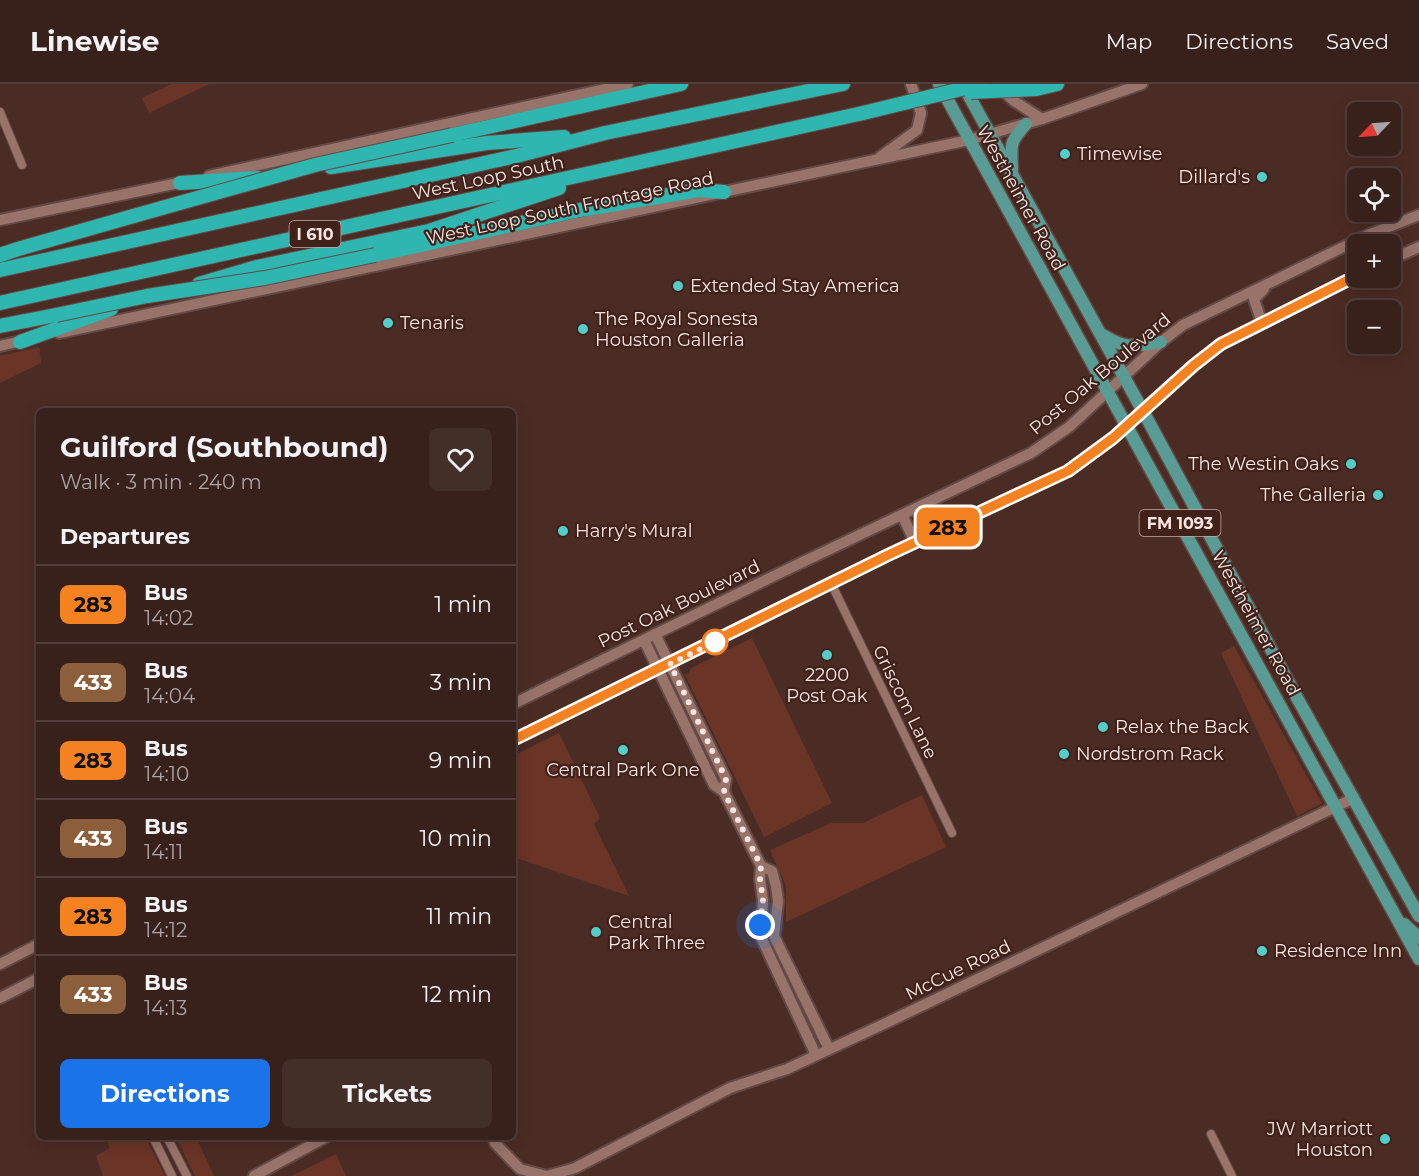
<!DOCTYPE html>
<html lang="en">
<head>
<meta charset="utf-8">
<style>
	:root { --surface:#38211b; --page:#432e28; --text:#f1f3f6; --muted:#aba3a3; --line:#523e3a; --accent:#1a73e8 }
	body { margin:0; font-family:Montserrat,sans-serif; background:var(--page); color:var(--text); height:100vh; display:flex; flex-direction:column; font-size:22px; white-space:nowrap }
	* { box-sizing:border-box; margin:0 }
	p { font-size:20px; color:var(--muted) }
	.icon { flex:none; width:33px; height:33px; fill:none; stroke:currentColor; stroke-width:2; stroke-linecap:round; stroke-linejoin:round }
	.map { position:relative; flex:1; overflow:hidden }
	.details { position:absolute; left:36px; top:324px; width:480px; height:732px; display:flex; flex-direction:column; background:var(--surface); border-radius:9px; box-shadow:0 3px 15px #0003,0 0 0 2px var(--line) }
	.details>* { flex:none }
	.badge { padding:0 12px; border-radius:9px; font-size:21px; line-height:39px }
	.needle { width:39px; rotate:245deg }
	.fabs { position:absolute; left:1347px; top:18px; display:grid; gap:12px }
	.fabs a { display:grid; place-items:center; width:54px; height:54px; border-radius:9px; background:var(--surface); box-shadow:0 3px 15px #0003,0 0 0 2px var(--line); font-size:30px }
	.you { position:absolute; width:30px; height:30px; margin:-15px; border:4px solid #fff; border-radius:50%; background:#1a73e8; box-shadow:0 0 0 9px #1a73e833 }
	.map>.badge { position:absolute; translate:-50% -50%; box-shadow:0 0 0 3px #fff }
	h2 { padding:0 24px; font-size:22px; line-height:54px }
	.round { display:grid; place-items:center; flex:none; width:63px; height:63px; border-radius:9px; background:var(--page) }
	.headline { display:flex; align-items:center; justify-content:space-between; height:102px; padding:0 24px }
	h1 { font-size:28px; font-weight:700; line-height:45px }
	.button { display:flex; gap:12px; margin-top:auto; padding:12px 24px }
	.button a { flex:1; height:69px; border-radius:9px; background:var(--accent); color:#fff; font-size:24px; font-weight:700; line-height:69px; text-align:center }
	.button a+a { background:var(--page); color:var(--text) }
	ul { padding:0; list-style:none }
	li { display:flex; align-items:center; gap:18px; height:78px; padding:0 24px; border-top:2px solid var(--line) }
	li div { flex:1 }
	li b { display:block; font-size:22px }
	li em { font-style:normal }
	li .badge { min-width:66px; font-weight:700; text-align:center }
	header { display:flex; align-items:center; gap:36px; box-sizing:border-box; height:84px; padding:0 30px; background:var(--surface); border-bottom:2px solid var(--line) }
	header strong { font-size:28px }
	nav { display:flex; gap:33px; margin-inline-start:auto; font-size:21px }
	.map>svg:first-child { display:block }
	.green { fill:#6a3427 }
	.lines { fill:none; stroke-linecap:round; stroke-linejoin:round }
	.street-casing { stroke:#644a44; stroke-width:10 }
	.secondary-casing { stroke:#644a44; stroke-width:14 }
	.primary-casing { stroke:#644a44; stroke-width:15 }
	.highway-casing { stroke:#644a44; stroke-width:16 }
	.street { stroke:#97736a; stroke-width:8 }
	.secondary { stroke:#97736a; stroke-width:10 }
	.primary { stroke:#599b95; stroke-width:12 }
	.highway { stroke:#2fb6b1; stroke-width:14 }
	.highway-bridge-casing { stroke:#644a44; stroke-width:16; stroke-linecap:butt }
	.highway-bridge { stroke:#2fb6b1; stroke-width:14 }
	.line-casing { stroke:#fff; stroke-width:14 }
	.line { stroke:#f58220; stroke-width:9 }
	.walk { stroke:#f9e4df; stroke-width:6; stroke-dasharray:0 10.8 }
	.poi-dot { fill:#53cdc9; stroke:#40221b; stroke-width:2 }
	.stop-dot { fill:#fff; stroke:#f58220; stroke-width:3 }
	.labels { text-anchor:middle; stroke-width:4.5; stroke-linejoin:round; paint-order:stroke }
	.shield { fill:#40221b; stroke:#c2aaa4; stroke-width:1.5 }
	.shield-label { font-size:16px; font-weight:bold; fill:#f9e4df }
	.poi-label { font-size:18px; fill:#f9e4df; stroke:#40221b; text-anchor:start }
	.street-label { font-size:18px; fill:#f9e4df; stroke:#40221b }
</style>
</head>
<body>
<header>
<strong>Linewise</strong>
<nav><a>Map</a><a>Directions</a><a>Saved</a></nav>
</header>
<div class="map">
<svg width="1419" height="1092" viewBox="0 0 1419 1092">
	<rect width="100%" height="100%" fill="#4b2c24"/>
	<g class="green">
		<polygon points="171,0 209,0 149,29 142,14"/>
		<polygon points="39,263 41,279 0,299 0,272"/>
		<polygon points="752,554 832,719 764,753 685,591 689,589 691,584"/>
		<polygon points="1234,562 1322,719 1297,732 1221,569"/>
		<polygon points="559,649 600,734 594,740 629,812 513,773 513,672"/>
		<polygon points="922,711 946,763 786,838 786,802 770,766 831,739 863,739"/>
		<polygon points="105,1053 145,1053 165,1092 103,1092 96,1072 110,1064"/>
		<polygon points="176,1053 196,1053 214,1092 195,1092"/>
		<polygon points="336,1070 346,1092 291,1092"/>
	</g>
	<g class="lines">
		<defs>
			<g id="street">
				<polyline points="0,28 22,81"/>
				<polyline points="831,499 952,749"/>
				<polyline points="1211,1050 1232,1092"/>
				<polyline points="153,1053 172,1092"/>
				<polyline points="167,1053 187,1092"/>
			</g>
			<g id="secondary">
				<polyline points="996,0 1014,17 1042,35"/>
				<polyline points="880,73 917,46 921,29 911,0"/>
				<polyline points="209,92 628,0"/>
				<polyline points="0,136 188,97"/>
				<polyline points="1390,176 1419,163"/>
				<polyline points="1262,239 1254,215 1264,205"/>
				<polyline points="59,249 969,56 1042,35 1142,0"/>
				<polyline points="0,262 26,256"/>
				<polyline points="902,431 915,458"/>
				<polyline points="655,550 726,695 724,708"/>
				<polyline points="644,556 714,701 724,708 761,782 760,795 763,816 761,853 816,971"/>
				<polyline points="513,620 784,487 1031,369 1069,343 1161,258 1183,241 1368,151 1419,131"/>
				<polyline points="513,656 888,471 1068,387 1113,354 1181,292 1221,260 1358,191"/>
				<polyline points="761,782 772,787 776,802 778,817 774,852 829,965"/>
				<polyline points="0,880 39,860"/>
				<polyline points="0,914 39,894"/>
				<polyline points="493,1053 495,1059 520,1085 547,1092 575,1084 730,1004 787,985 886,939 1354,714"/>
				<polyline points="254,1092 326,1053"/>
			</g>
			<g id="primary">
				<polyline points="939,0 1419,875"/>
				<polyline points="963,1 1150,340 1296,612 1419,832"/>
				<path d="M1012 85C1011 60 1009 59 1026 40"/>
				<path d="M1103 251C1127 266 1134 262 1161 258"/>
				<polyline points="1404,840 1419,854"/>
			</g>
			<g id="highway">
				<polyline points="1036,5 1057,0"/>
				<polyline points="452,51 681,0"/>
				<polyline points="331,83 487,59 564,53"/>
				<polyline points="180,99 258,94"/>
				<polyline points="0,171 18,165 137,131"/>
				<polyline points="375,171 580,126 699,106 724,108"/>
				<polyline points="0,186 516,72 605,49 843,0"/>
				<polyline points="199,200 257,183 429,147 559,104"/>
				<polyline points="0,219 863,29"/>
				<polyline points="0,242 56,231"/>
				<polyline points="20,258 111,225"/>
			</g>
		</defs>
		<use href="#street" class="street-casing"/>
		<use href="#secondary" class="secondary-casing"/>
		<use href="#primary" class="primary-casing"/>
		<use href="#highway" class="highway-casing"/>
		<use href="#street" class="street"/>
		<use href="#secondary" class="secondary"/>
		<use href="#primary" class="primary"/>
		<use href="#highway" class="highway"/>
		<defs>
			<g id="highway-bridge">
				<polyline points="971,8 1036,5"/>
				<polyline points="863,29 982,0"/>
				<polyline points="137,131 315,81 452,51"/>
				<polyline points="56,231 147,212 265,194 375,171"/>
			</g>
		</defs>
		<use href="#highway-bridge" class="highway-bridge-casing"/>
		<use href="#highway-bridge" class="highway-bridge"/>
	</g>
	<g class="lines">
		<defs>
			<polyline id="line" points="513,656 888,471 1068,387 1113,354 1194,281 1221,260 1358,191"/>
		</defs>
		<use href="#line" class="line-casing"/>
		<use href="#line" class="line"/>
		<polyline class="walk" points="715,558 717,557 670,580 726,695 724,708 761,782 760,795 763,816 760,841"/>
	</g>
	<g class="poi-dot">
		<circle cx="1065" cy="70" r="6"/>
		<circle cx="1262" cy="93" r="6"/>
		<circle cx="678" cy="202" r="6"/>
		<circle cx="388" cy="239" r="6"/>
		<circle cx="583" cy="245" r="6"/>
		<circle cx="1351" cy="380" r="6"/>
		<circle cx="1378" cy="411" r="6"/>
		<circle cx="563" cy="447" r="6"/>
		<circle cx="827" cy="571" r="6"/>
		<circle cx="1103" cy="643" r="6"/>
		<circle cx="623" cy="666" r="6"/>
		<circle cx="1064" cy="670" r="6"/>
		<circle cx="596" cy="848" r="6"/>
		<circle cx="1262" cy="867" r="6"/>
		<circle cx="1385" cy="1055" r="6"/>
	</g>
	<circle class="stop-dot" cx="715" cy="558" r="12"/>
	<g class="labels">
		<g class="shield">
			<rect x="289.5" y="137" width="51" height="26" rx="4.5"/>
			<rect x="1139.5" y="426" width="81" height="26" rx="4.5"/>
		</g>
		<g class="shield-label">
			<text x="315" y="156">I 610</text>
			<text x="1180" y="445">FM 1093</text>
		</g>
		<g class="poi-label">
			<text x="1077" y="76">Timewise</text>
			<text x="1250" y="99" text-anchor="end">Dillard's</text>
			<text x="690" y="208">Extended Stay America</text>
			<text x="595" y="241">The Royal Sonesta<tspan x="595" dy="21">Houston Galleria</tspan></text>
			<text x="400" y="245">Tenaris</text>
			<text x="1339" y="386" text-anchor="end">The Westin Oaks</text>
			<text x="1366" y="417" text-anchor="end">The Galleria</text>
			<text x="575" y="453">Harry's Mural</text>
			<text x="827" y="597" text-anchor="middle">2200<tspan x="827" dy="21">Post Oak</tspan></text>
			<text x="1115" y="649">Relax the Back</text>
			<text x="1076" y="676">Nordstrom Rack</text>
			<text x="623" y="692" text-anchor="middle">Central Park One</text>
			<text x="608" y="844">Central<tspan x="608" dy="21">Park Three</tspan></text>
			<text x="1274" y="873">Residence Inn</text>
			<text x="1373" y="1051" text-anchor="end">JW Marriott<tspan x="1373" dy="21">Houston</tspan></text>
		</g>
		<g class="street-label">
			<text transform="translate(488 94) rotate(-12)" y="6">West Loop South</text>
			<text transform="translate(1021 114) rotate(61)" y="6">Westheimer Road</text>
			<text transform="translate(570 124) rotate(-12)" y="6">West Loop South Frontage Road</text>
			<text transform="translate(1100 290) rotate(-40)" y="6">Post Oak Boulevard</text>
			<text transform="translate(679 520) rotate(-26)" y="6">Post Oak Boulevard</text>
			<text transform="translate(1256 539) rotate(61)" y="6">Westheimer Road</text>
			<text transform="translate(905 618) rotate(64)" y="6">Griscom Lane</text>
			<text transform="translate(958 886) rotate(-26)" y="6">McCue Road</text>
		</g>
	</g>
</svg>
<div class="fabs">
<a><svg class="needle" viewBox="-14 -14 28 28"><path d="M0-13l5 13h-10z" fill="#e53935"/><path d="M0 13l5-13h-10z" fill="#aba3a3"/></svg></a>
<a><svg class="icon" aria-label="locate" viewBox="0 0 24 24"><circle cx="12" cy="12" r="6"/><path d="M12 2v4M12 18v4M2 12h4M18 12h4"/></svg></a>
<a>+</a>
<a>−</a>
</div>
<div class="you" style="left:760px;top:841px"></div>
<b class="badge" style="left:948px;top:443px;background:#f58220;color:#111">283</b>
<section class="details">
<div class="headline"><div><h1>Guilford (Southbound)</h1><p>Walk · 3 min · 240 m</p></div><a class="round"><svg class="icon" aria-label="heart" viewBox="0 0 24 24"><path d="M12 20l-8-8c-3-5 5-10 8-4 3-6 11-1 8 4z"/></svg></a></div>
<h2>Departures</h2>
<ul>
<li><span class="badge" style="background:#f58220;color:#111">283</span><div><b>Bus</b><p>14:02</p></div><em>1 min</em></li>
<li><span class="badge" style="background:#8b5e3c;color:#fff">433</span><div><b>Bus</b><p>14:04</p></div><em>3 min</em></li>
<li><span class="badge" style="background:#f58220;color:#111">283</span><div><b>Bus</b><p>14:10</p></div><em>9 min</em></li>
<li><span class="badge" style="background:#8b5e3c;color:#fff">433</span><div><b>Bus</b><p>14:11</p></div><em>10 min</em></li>
<li><span class="badge" style="background:#f58220;color:#111">283</span><div><b>Bus</b><p>14:12</p></div><em>11 min</em></li>
<li><span class="badge" style="background:#8b5e3c;color:#fff">433</span><div><b>Bus</b><p>14:13</p></div><em>12 min</em></li>
</ul>
<div class="button"><a>Directions</a><a>Tickets</a></div>
</section>
</div>
</body>
</html>
